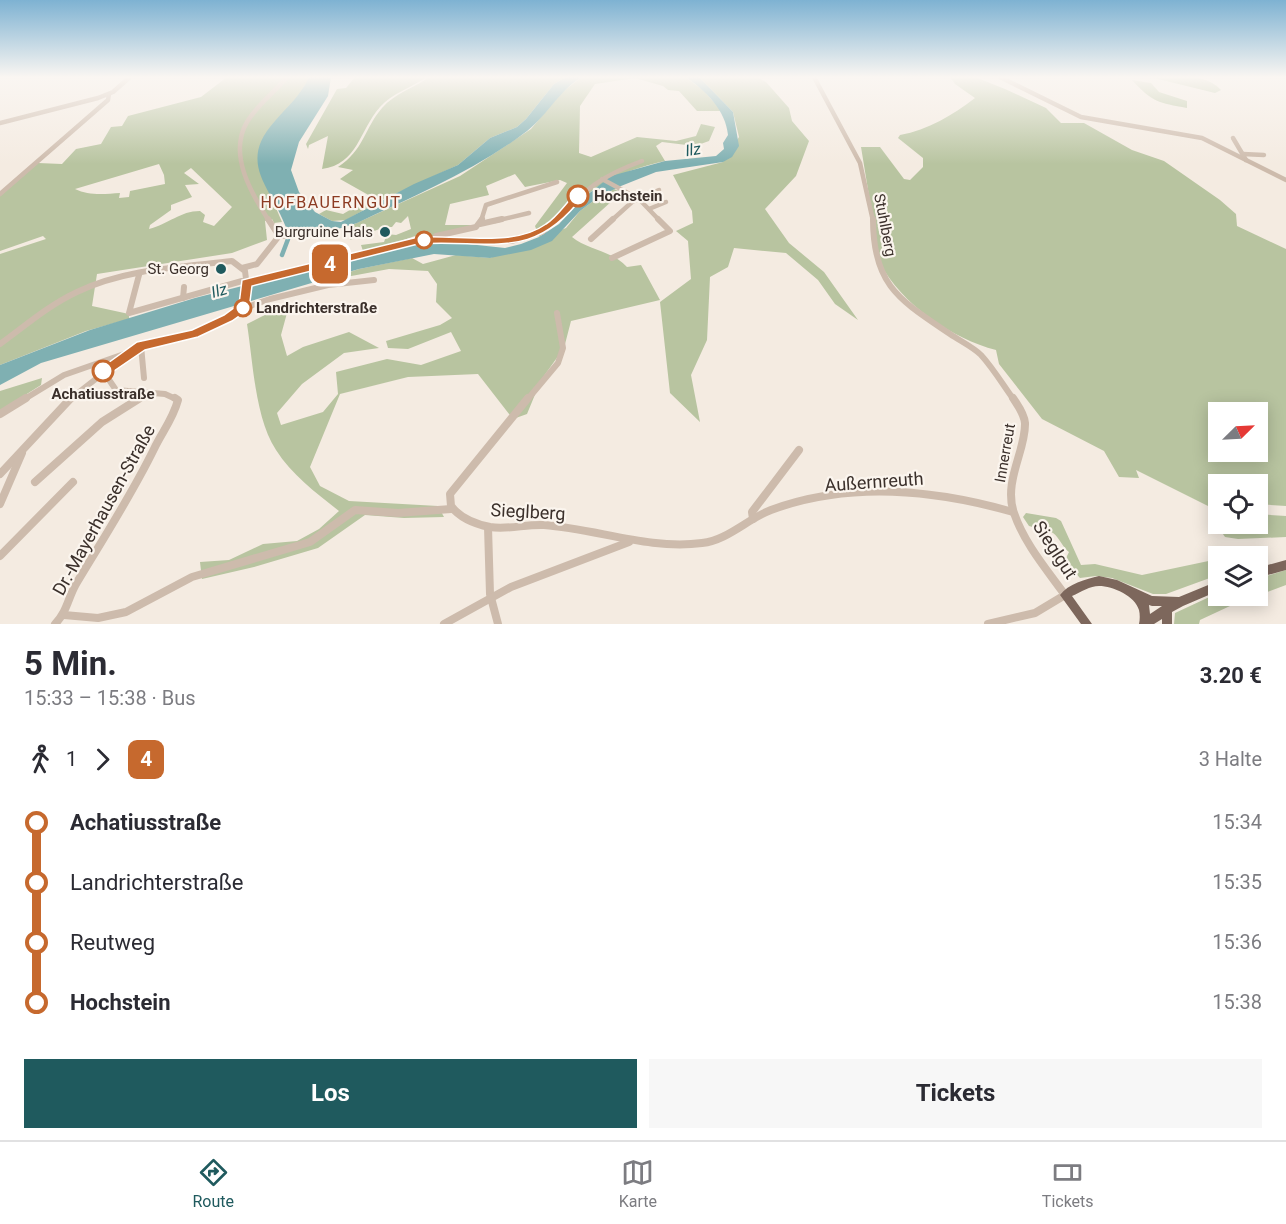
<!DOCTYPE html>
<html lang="de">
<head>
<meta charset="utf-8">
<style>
	:root { --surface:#fff; --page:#f7f7f7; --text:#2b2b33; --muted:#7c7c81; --line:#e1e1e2; --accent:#1f5a5e }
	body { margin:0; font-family:Roboto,sans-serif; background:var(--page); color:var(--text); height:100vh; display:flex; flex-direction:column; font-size:22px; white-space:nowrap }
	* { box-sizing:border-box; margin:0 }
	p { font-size:20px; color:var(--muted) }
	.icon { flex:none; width:33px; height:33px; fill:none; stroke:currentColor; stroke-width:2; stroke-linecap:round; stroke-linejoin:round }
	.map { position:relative; height:624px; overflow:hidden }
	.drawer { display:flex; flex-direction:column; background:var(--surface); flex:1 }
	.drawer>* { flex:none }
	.badge { padding:0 12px; border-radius:9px; font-size:21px; line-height:39px }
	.needle { width:39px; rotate:66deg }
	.controls { position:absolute; left:1208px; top:402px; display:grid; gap:12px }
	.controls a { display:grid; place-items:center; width:60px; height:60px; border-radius:0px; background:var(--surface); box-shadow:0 3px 15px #0003; font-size:30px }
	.map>.badge { position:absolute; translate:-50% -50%; box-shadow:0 0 0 3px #fff }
	.legs { display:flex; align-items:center; gap:9px; height:66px; padding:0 24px; font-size:20px }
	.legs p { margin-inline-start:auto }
	.overview { display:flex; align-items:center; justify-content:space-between; height:102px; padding:0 24px }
	h1 { font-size:33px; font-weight:700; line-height:45px }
	.action { display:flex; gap:12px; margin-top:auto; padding:12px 24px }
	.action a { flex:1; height:69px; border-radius:0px; background:var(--accent); color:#fff; font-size:24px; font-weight:700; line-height:69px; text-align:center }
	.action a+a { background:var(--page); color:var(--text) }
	ul { padding:0 24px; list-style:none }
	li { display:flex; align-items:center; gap:21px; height:60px; font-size:22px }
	li i { display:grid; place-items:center; width:9px; height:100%; margin:0 8px; background:currentColor }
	li i::after { content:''; width:15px; height:15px; margin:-8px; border:4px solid; border-radius:50%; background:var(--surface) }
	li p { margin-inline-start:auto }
	li:first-child i { background:linear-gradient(#0000 50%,currentColor 0) }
	li:last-child i { background:linear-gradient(currentColor 50%,#0000 0) }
	.menu { display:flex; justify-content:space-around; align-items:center; height:84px; border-top:2px solid var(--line); background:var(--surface); font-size:16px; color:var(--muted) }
	.menu a { display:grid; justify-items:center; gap:3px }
	.menu .on { color:var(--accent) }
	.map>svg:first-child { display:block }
	.green { fill:#b8c4a0; fill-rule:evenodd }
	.water { fill:#7fb0b2 }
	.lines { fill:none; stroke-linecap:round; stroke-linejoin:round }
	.canal { stroke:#7fb0b2; stroke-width:4.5 }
	.minor-far2 { stroke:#cdbbac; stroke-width:4.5 }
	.minor-far1 { stroke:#cdbbac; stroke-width:6 }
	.minor { stroke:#cdbbac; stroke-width:8 }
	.major { fill:#7d675c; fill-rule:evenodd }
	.line-1 { fill:#c6692e; stroke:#fff; stroke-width:1.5 }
	.stop-1-dot { fill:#fff; stroke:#c6692e; stroke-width:3 }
	.poi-dot { fill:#1f5a5e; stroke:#fbf5ee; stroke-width:2 }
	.labels { text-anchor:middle; stroke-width:4.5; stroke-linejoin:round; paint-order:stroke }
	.stop-label { font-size:15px; font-weight:bold; fill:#3b302b; stroke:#fbf5ee; text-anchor:start }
	.street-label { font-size:15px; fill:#3b302b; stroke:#fbf5ee }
	.poi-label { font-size:15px; fill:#3b302b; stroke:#fbf5ee; text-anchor:end }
	.water-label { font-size:16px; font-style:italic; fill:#1f5a5e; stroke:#fbf5ee }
	.neighbourhood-label { font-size:16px; letter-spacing:1.5px; fill:#8c3b22; stroke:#fbf5ee }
	.near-street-label { font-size:18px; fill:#3b302b; stroke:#fbf5ee }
</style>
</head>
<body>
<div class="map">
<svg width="1286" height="624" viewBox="0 0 1286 624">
	<rect width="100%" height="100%" fill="#f4ebe1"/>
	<g class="green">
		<path d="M227 77H309L270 194 282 222 274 223 272 219 265 221 267 240 232 253 97 274 92 306 129 314V319L86 331 0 365V254L46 239 43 236 0 251V195L38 163 62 164 76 149 101 144 111 127 122 126 128 116 201 97ZM159 164 164 175 165 184 130 191 129 197 119 198 120 193C105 194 89 196 75 189ZM191 168 232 207 214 226 203 222 205 215 200 211C180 211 169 224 149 229L150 225 171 210V205L192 197 185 185 199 184 184 173Z"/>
		<path d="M355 77H427C411 88 392 93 380 107 359 131 358 164 322 169L328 136 309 145 308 149 306 144 337 89 346 88Z"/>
		<path d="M429 77H566L554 84 526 119 517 127 490 138 458 165 384 199 346 220 332 221 319 214 326 210 343 214 372 197 340 179 353 170 338 167C364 150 364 129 382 108 395 93 414 88 429 77Z"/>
		<path d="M582 77H685L703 90 722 111H697L679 91 668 90 663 86 635 78 595 84 580 106 579 153 591 157 637 137 676 141 696 136 701 124 715 127 709 141 695 146 662 142 656 146 665 161C634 168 605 178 581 200 566 213 555 226 539 237L535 226 567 183 560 180 525 187 515 174 486 186 489 195 450 204 445 225H473L430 237 415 236 364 254 361 245 384 242 387 234 396 235 411 229 408 216 401 223 396 222 392 227H385L350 240 354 233 350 226 460 176 531 129 561 93Z"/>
		<polygon points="699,77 757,77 766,82 789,108 792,121 809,141 796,176 765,209 789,243 824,272 858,320 835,304 818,280 786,253 734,248 728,267 710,277 707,340 691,375 700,422 670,393 660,302 691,279 688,241 676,231 693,223 692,211 673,175 723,162 739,137 733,112"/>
		<path d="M950 77H975L1005 89 1046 108 1061 123H1084L1132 150 1164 161 1220 200 1236 214 1237 226 1286 249V506L1257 504V484H1218L1216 510 1136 470 1139 478 1119 477 1104 451 1042 419 999 364 996 350C953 339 901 304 880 263L861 147H880L904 179 910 180 923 167V158L898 138 900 135C928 130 953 115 975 98L955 84ZM1218 412H1257V452H1218Z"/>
		<path d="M1150 77C1173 77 1205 72 1221 90L1215 93Z"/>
		<path d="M1132 80 1151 83 1159 92 1187 101V108C1159 103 1152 102 1132 80Z"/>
		<path d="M614 189 622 192 572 237C588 250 613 251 627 267L641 265 660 300 571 321 564 348 541 380 527 414 513 419 478 374 408 377 340 394 310 467 320 486 349 501 438 506 444 517 404 518 365 515 318 548 254 567 202 579 200 562 229 560 263 544 297 541 319 529 339 511C316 493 292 475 276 450 255 418 253 362 247 324L290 302 281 335 287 356 303 347 349 332 379 348 344 353 302 384 277 413 281 425 323 412 338 394 336 372 387 359 421 365 461 351 451 332 408 349 388 348 386 341 440 325 452 318 436 302 437 284 428 271 389 269 319 282 359 269 412 258 423 264 456 255 490 258 566 228 580 211 600 196Z"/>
		<polygon points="42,378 41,385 0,411 0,391"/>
		<path d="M1026 513 1056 518 1061 521 1081 565 1095 564 1142 575 1218 559V575L1166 594H1153L1112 578 1096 576 1080 578 1068 565 1066 558 1069 552C1062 547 1060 538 1053 533 1047 529 1036 528 1029 526L1023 517Z"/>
		<polygon points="1257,514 1286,516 1286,537 1238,539 1225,537 1212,518 1218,516 1218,524 1257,524"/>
		<polygon points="1286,570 1286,585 1230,606 1200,620 1199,624 1174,624 1175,613 1218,593 1257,596 1257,579"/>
	</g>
	<g class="water">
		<path d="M309 77H331L328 96 299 142 291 170 299 192 315 212 332 221 341 222 414 184 458 165 490 138 517 127 526 119 554 84 566 77H582C558 91 546 118 523 134 472 172 414 196 357 223 334 231 311 237 287 230 272 187 236 164 275 121 287 107 302 94 309 77Z"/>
		<path d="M685 77H699L733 112 739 146 732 157 723 162 656 172 621 186 600 196 580 211 552 241 531 250 490 258 434 254 359 269 41 363 0 385V365L90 330 195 298 294 273 342 264 407 245 449 242 505 248 521 244 539 237 559 224 582 199 611 176 665 161 716 156 724 149 723 143 728 135C726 111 706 90 685 77Z"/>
	</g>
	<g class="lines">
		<polyline class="canal" points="282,255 293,226"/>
		<g class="minor-far2">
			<polyline points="814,77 860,163 873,221"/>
			<polyline points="1000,77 1081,117 1202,138 1286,180"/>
			<polyline points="0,123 98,98 113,92 130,77"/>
			<polyline points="1233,138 1246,160"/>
			<polyline points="1243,154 1264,155"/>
			<polyline points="602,179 639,199 660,221"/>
			<polyline points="0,194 108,100 109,94"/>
			<polyline points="649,209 666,202"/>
			<path d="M269 221C251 193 228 154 247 122 257 105 275 92 287 77"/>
			<polyline points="481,221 486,205 557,182"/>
			<polyline points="495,221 529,213"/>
			<path d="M556 221C583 190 603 175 642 161"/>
			<polyline points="611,221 632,202 659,190"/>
		</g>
		<g class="minor-far1">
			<polyline points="268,219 279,236"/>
			<path d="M873 219C873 286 900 300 950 334 960 341 973 347 981 355 993 368 1003 385 1014 400"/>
			<polyline points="480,224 502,219"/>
			<polyline points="279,236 296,235"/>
			<polyline points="436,236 476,227 482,219"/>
			<polyline points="591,239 613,219"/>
			<polyline points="612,258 670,231 658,219"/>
			<polyline points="242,268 257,264 279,236"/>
			<polyline points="139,275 129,313 242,281 246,283 418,241 512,241 542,232 557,219"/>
			<polyline points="183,298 184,287"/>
			<path d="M0 344C25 326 49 305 77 292 124 269 181 267 232 261L245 271 247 287 244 307"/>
			<polyline points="141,346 144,378"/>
			<polyline points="103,371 116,390 165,394 178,400"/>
			<polyline points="23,400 64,375 127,353"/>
			<polyline points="69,400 134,349 205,330 244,308 270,299 328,285 374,280"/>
			<polyline points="137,400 147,395"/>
			<polyline points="527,400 558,363 563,348 557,313"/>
		</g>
		<g class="minor">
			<path d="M528 398 450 494 451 506C460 518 475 524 490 527 508 530 526 524 544 525 597 529 649 550 702 543 728 540 747 519 771 510 849 481 936 490 1013 512"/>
			<polyline points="0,414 26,398"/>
			<polyline points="0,474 71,398"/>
			<polyline points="35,482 102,422 140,398"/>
			<polyline points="0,504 22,453"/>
			<polyline points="753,519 752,512 799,450"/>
			<polyline points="488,527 490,594 498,624"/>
			<polyline points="0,556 73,482"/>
			<polyline points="64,615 98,618 126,612 192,577 310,542 355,510 398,513 451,509"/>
			<path d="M55 624C67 612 68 598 76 584 103 539 131 496 154 449 162 432 173 419 178 400L175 398"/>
			<polyline points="444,624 511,587 629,542"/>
			<path d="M988 624 1035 613 1065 595C1047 570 1024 543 1014 513 1003 482 1026 450 1025 423 1024 413 1018 406 1013 398"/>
		</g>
		<g class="major">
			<polygon points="1286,560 1286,570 1257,578 1257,568"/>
			<path d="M1099 576 1117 580 1152 596 1179 597 1218 581V591L1183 606 1172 612V624H1162V619L1154 624H1139C1140 620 1140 614 1139 610 1135 596 1113 586 1099 586 1090 586 1081 592 1072 596L1092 624H1081L1060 595C1068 584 1086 579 1099 576ZM1149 605 1152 606H1162L1150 614Z"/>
		</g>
	</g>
	<linearGradient id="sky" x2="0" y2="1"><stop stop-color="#7eb2d2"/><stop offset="0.47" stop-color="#faf6f2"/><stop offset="1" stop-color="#faf6f2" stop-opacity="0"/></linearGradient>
	<rect width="1286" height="164" fill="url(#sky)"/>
	<path class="line-1" d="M575 194 583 196C533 263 490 239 418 244L252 286 249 309 232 321 198 337 145 350 108 375 103 377 97 371 137 342 192 330 224 315 239 304 242 280 418 237C457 234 513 248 546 224 557 217 566 203 575 194Z"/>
	<g class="stop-1-dot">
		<circle cx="578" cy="196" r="10"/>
		<circle cx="424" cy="240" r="8"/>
		<circle cx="243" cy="308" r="8"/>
		<circle cx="103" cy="371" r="10"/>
	</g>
	<g class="poi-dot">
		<circle cx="385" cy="232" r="6"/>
		<circle cx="221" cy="269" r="6"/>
	</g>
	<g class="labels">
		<g class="stop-label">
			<text x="594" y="201">Hochstein</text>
			<text x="256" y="313">Landrichterstraße</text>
			<text x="103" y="399" text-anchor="middle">Achatiusstraße</text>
		</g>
		<g class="street-label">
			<text transform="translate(885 225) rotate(79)" y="5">Stuhlberg</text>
			<text transform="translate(1005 453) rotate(-80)" y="5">Innerreut</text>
		</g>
		<g class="poi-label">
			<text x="373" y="237">Burgruine Hals</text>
			<text x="209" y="274">St. Georg</text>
		</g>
		<g class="water-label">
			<text transform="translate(693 149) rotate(-9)" y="6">Ilz</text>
			<text transform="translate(219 290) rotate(-16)" y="6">Ilz</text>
		</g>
		<g class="neighbourhood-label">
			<text x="331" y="208">HOFBAUERNGUT</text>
		</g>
		<g class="near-street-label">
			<text transform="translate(874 482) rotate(-4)" y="6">Außernreuth</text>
			<text transform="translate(104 510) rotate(-61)" y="6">Dr.-Mayerhausen-Straße</text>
			<text transform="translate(528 512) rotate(3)" y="6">Sieglberg</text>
			<text transform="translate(1055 550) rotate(57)" y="6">Sieglgut</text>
		</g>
	</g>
</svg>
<div class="controls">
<a><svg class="needle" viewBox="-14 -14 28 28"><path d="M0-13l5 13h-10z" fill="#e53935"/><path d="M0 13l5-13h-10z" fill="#7c7c81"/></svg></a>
<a><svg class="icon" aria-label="locate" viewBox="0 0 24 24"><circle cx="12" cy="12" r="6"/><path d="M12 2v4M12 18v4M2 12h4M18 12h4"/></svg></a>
<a><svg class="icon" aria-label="layers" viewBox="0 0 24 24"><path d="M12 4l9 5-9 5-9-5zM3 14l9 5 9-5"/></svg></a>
</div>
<b class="badge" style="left:330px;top:264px;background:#c6692e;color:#fff">4</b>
</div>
<section class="drawer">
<div class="overview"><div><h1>5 Min.</h1><p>15:33 – 15:38 · Bus</p></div><b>3.20 €</b></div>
<div class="legs"><svg class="icon" aria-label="walk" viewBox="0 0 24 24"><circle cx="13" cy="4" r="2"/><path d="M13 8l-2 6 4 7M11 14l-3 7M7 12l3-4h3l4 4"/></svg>1<svg class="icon" aria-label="forward" viewBox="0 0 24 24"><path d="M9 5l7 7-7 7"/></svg><b class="badge" style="background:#c6692e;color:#fff">4</b><p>3 Halte</p></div>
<ul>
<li><i style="color:#c6692e"></i><b>Achatiusstraße</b><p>15:34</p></li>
<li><i style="color:#c6692e"></i><span>Landrichterstraße</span><p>15:35</p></li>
<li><i style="color:#c6692e"></i><span>Reutweg</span><p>15:36</p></li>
<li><i style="color:#c6692e"></i><b>Hochstein</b><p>15:38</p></li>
</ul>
<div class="action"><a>Los</a><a>Tickets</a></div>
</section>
<nav class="menu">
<a class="on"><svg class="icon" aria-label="directions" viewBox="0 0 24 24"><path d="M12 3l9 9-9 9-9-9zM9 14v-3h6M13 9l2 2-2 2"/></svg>Route</a>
<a><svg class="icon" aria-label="map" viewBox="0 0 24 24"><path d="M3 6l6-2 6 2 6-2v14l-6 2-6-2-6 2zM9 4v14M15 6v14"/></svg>Karte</a>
<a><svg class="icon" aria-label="tickets" viewBox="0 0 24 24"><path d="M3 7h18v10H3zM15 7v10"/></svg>Tickets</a>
</nav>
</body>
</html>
